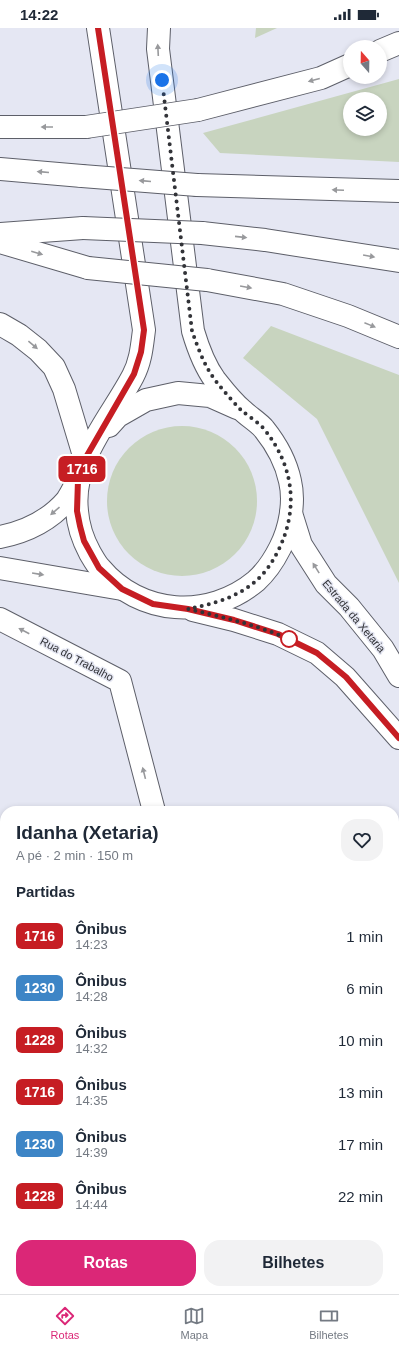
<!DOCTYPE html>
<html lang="pt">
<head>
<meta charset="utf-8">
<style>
	:root { --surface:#fff; --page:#f2f2f3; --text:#1f2937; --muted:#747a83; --line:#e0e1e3; --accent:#db2777 }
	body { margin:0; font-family:Arial,sans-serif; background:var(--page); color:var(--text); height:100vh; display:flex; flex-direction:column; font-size:15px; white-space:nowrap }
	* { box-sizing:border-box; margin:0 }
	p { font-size:13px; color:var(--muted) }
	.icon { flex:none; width:22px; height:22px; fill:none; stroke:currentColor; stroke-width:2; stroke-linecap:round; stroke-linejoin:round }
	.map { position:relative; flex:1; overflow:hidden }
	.drawer { position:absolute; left:0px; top:778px; width:399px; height:488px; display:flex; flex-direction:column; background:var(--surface); border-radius:16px 16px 0 0; box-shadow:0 2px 6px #0003 }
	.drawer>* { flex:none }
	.badge { padding:0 8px; border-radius:6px; font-size:14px; line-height:26px }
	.needle { width:26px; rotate:340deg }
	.tools { position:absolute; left:343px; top:12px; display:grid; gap:8px }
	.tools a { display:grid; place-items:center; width:44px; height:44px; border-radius:50%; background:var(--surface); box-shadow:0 2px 6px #0003; font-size:20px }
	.you { position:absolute; width:20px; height:20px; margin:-10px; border:3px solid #fff; border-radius:50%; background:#1a73e8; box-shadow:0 0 0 6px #1a73e833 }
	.map>.badge { position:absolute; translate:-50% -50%; box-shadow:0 0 0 2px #fff }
	h2 { padding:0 16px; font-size:15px; line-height:36px }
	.round { display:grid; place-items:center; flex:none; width:42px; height:42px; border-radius:16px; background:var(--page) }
	.headline { display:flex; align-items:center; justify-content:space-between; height:68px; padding:0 16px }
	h1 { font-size:19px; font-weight:600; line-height:30px }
	.cta { display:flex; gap:8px; margin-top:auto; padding:8px 16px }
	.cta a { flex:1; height:46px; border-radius:16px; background:var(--accent); color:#fff; font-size:16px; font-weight:600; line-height:46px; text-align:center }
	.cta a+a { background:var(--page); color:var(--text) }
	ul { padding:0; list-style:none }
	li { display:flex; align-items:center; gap:12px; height:52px; padding:0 16px }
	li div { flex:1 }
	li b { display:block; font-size:15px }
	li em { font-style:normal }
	li .badge { min-width:44px; font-weight:700; text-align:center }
	.status { display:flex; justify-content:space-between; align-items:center; height:28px; padding:0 20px; background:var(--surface); direction:ltr }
	.status svg { height:11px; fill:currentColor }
	.tabs { display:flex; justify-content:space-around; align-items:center; height:56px; border-top:1px solid var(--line); background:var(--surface); font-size:11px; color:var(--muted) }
	.tabs a { display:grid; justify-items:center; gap:2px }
	.tabs .current { color:var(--accent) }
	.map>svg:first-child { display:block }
	.green { fill:#c8d4bf; fill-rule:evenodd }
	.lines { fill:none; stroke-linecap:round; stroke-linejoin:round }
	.minor-casing { stroke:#5d5f69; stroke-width:24 }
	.highway-casing { stroke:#5d5f69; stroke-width:24 }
	.minor { stroke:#fff; stroke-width:22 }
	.highway { stroke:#fff; stroke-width:22 }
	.highway-bridge-casing { stroke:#5d5f69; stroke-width:24; stroke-linecap:butt }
	.highway-bridge { stroke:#fff; stroke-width:22 }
	.oneway { fill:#98999c }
	.line-casing { stroke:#fff; stroke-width:9 }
	.line { stroke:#c61d23; stroke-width:6 }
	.walk { stroke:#323338; stroke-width:4; stroke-dasharray:0 7.2 }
	.stop-dot { fill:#fff; stroke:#c61d23; stroke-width:2 }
	.labels { text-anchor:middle; stroke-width:3; stroke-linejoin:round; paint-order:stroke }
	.street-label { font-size:11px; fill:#323338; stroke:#e5e7f3 }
</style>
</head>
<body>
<div class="status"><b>14:22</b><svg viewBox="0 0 49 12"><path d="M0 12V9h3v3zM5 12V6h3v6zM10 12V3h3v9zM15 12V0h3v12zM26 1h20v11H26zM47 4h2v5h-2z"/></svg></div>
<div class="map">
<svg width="399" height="1266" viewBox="0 0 399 1266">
	<rect width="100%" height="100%" fill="#e5e7f3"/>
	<g class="green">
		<polygon points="256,0 277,0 255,10"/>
		<path d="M399 51V134L220 125 203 105ZM350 71H380V101H350Z"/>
		<polygon points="271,298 399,347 399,555 317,391 243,330"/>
		<circle cx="182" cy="473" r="75"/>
	</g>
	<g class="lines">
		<defs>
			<g id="minor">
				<path d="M98 0 144 302C142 317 141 333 133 348 111 390 71 432 77 483 78 497 83 512 90 525 93 530 96 536 100 540 140 588 209 592 256 553 266 544 274 532 280 520 290 501 295 474 290 453 286 434 276 416 264 401 258 394 249 389 242 382 232 374 223 362 215 352 204 337 198 320 193 303L158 21 159 0"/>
				<polyline points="109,398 118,388 146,372 178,365 210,368 237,380"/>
				<polyline points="291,485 301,517 326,556 349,579 383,621 399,648"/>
				<path d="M0 509C25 504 50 492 67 472 71 466 74 459 78 453"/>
				<polyline points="0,540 122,561"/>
				<polyline points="193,582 234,592 278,606 317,625 345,649 399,710"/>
				<polyline points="0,591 120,653 154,783"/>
				<polyline points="394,845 399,844"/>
				<polyline points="0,964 5,962"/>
			</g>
			<g id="highway">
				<polyline points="380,23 399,15"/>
				<polyline points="198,82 321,50 350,37"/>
				<polyline points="0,99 86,99"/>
				<polyline points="0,141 82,148"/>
				<polyline points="197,157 399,163"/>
				<polyline points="202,205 265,212 399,233"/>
				<polyline points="0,206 83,200"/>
				<polyline points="0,214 88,240"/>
				<polyline points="207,252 283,266 348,288 399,309"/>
				<polyline points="0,296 19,307 38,322 54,339 64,361 85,431"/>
			</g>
		</defs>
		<use href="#minor" class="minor-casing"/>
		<use href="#highway" class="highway-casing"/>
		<use href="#minor" class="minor"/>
		<use href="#highway" class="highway"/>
		<defs>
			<g id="highway-bridge">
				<polyline points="86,99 198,82"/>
				<polyline points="82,148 197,157"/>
				<polyline points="83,200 202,205"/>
				<polyline points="88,240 207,252"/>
			</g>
		</defs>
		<use href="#highway-bridge" class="highway-bridge-casing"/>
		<use href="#highway-bridge" class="highway-bridge"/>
	</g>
	<defs><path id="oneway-solid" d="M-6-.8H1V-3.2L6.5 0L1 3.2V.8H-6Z"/></defs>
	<g class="oneway">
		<use href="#oneway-solid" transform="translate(158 22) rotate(-93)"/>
		<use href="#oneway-solid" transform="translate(314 52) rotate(165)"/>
		<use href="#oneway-solid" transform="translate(47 99) rotate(-180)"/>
		<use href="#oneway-solid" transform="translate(43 144) rotate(-175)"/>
		<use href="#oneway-solid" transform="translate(145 153) rotate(-175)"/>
		<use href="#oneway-solid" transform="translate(338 162) rotate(-178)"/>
		<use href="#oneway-solid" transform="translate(241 209) rotate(6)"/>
		<use href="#oneway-solid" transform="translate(37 225) rotate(16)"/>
		<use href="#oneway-solid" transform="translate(369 228) rotate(10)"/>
		<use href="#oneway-solid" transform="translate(246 259) rotate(10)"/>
		<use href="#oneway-solid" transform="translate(370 297) rotate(22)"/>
		<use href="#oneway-solid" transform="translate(33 317) rotate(40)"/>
		<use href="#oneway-solid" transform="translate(55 483) rotate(139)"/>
		<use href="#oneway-solid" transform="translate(316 540) rotate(-122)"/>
		<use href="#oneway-solid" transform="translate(38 546) rotate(9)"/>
		<use href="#oneway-solid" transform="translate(24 603) rotate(-152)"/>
		<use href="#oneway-solid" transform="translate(144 745) rotate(-104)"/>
	</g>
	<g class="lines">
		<defs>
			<polyline id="line" points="98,0 144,302 141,324 134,346 85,431 78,452 77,483 80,498 84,513 99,540 122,561 153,576 188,581 234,592 278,606 317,625 346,649 399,710"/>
		</defs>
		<use href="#line" class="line-casing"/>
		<use href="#line" class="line"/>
		<path class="walk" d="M162 52 192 303C198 320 204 337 215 352 223 362 232 373 241 382 248 388 258 394 264 401 294 438 299 481 278 523 259 562 228 573 188 581 222 589 258 597 291 612L289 611"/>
	</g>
	<circle class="stop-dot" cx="289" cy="611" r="8"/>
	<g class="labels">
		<g class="street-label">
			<text transform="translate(354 588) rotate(50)" y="4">Estrada da Xetaria</text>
			<text transform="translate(77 631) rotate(28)" y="4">Rua do Trabalho</text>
		</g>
	</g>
</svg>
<div class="tools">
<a><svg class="needle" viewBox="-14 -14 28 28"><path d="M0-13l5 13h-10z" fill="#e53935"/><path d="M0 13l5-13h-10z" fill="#747a83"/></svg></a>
<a><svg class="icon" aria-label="layers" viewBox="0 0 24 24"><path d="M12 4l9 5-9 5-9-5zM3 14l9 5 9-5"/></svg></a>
</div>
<div class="you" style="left:162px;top:52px"></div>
<b class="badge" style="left:82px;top:441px;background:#c61d23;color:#fff">1716</b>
<section class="drawer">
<div class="headline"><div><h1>Idanha (Xetaria)</h1><p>A pé · 2 min · 150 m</p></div><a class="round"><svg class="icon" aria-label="heart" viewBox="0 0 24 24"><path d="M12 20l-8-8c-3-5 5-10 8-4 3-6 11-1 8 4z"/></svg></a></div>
<h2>Partidas</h2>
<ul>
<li><span class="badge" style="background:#c61d23;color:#fff">1716</span><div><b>Ônibus</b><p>14:23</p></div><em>1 min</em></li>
<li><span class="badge" style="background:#3d85c6;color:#fff">1230</span><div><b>Ônibus</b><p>14:28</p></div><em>6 min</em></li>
<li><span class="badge" style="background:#c61d23;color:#fff">1228</span><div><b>Ônibus</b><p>14:32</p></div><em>10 min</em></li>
<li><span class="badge" style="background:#c61d23;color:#fff">1716</span><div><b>Ônibus</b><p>14:35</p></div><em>13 min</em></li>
<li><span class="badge" style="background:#3d85c6;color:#fff">1230</span><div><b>Ônibus</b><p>14:39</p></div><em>17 min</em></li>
<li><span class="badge" style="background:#c61d23;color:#fff">1228</span><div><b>Ônibus</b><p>14:44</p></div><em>22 min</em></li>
</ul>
<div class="cta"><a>Rotas</a><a>Bilhetes</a></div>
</section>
</div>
<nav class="tabs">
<a class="current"><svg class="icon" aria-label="directions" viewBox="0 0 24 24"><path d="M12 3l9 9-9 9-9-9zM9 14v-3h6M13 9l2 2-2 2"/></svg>Rotas</a>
<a><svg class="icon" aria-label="map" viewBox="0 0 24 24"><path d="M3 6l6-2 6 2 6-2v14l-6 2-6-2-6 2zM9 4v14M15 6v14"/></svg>Mapa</a>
<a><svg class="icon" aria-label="tickets" viewBox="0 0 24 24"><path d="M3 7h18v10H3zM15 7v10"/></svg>Bilhetes</a>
</nav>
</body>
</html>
